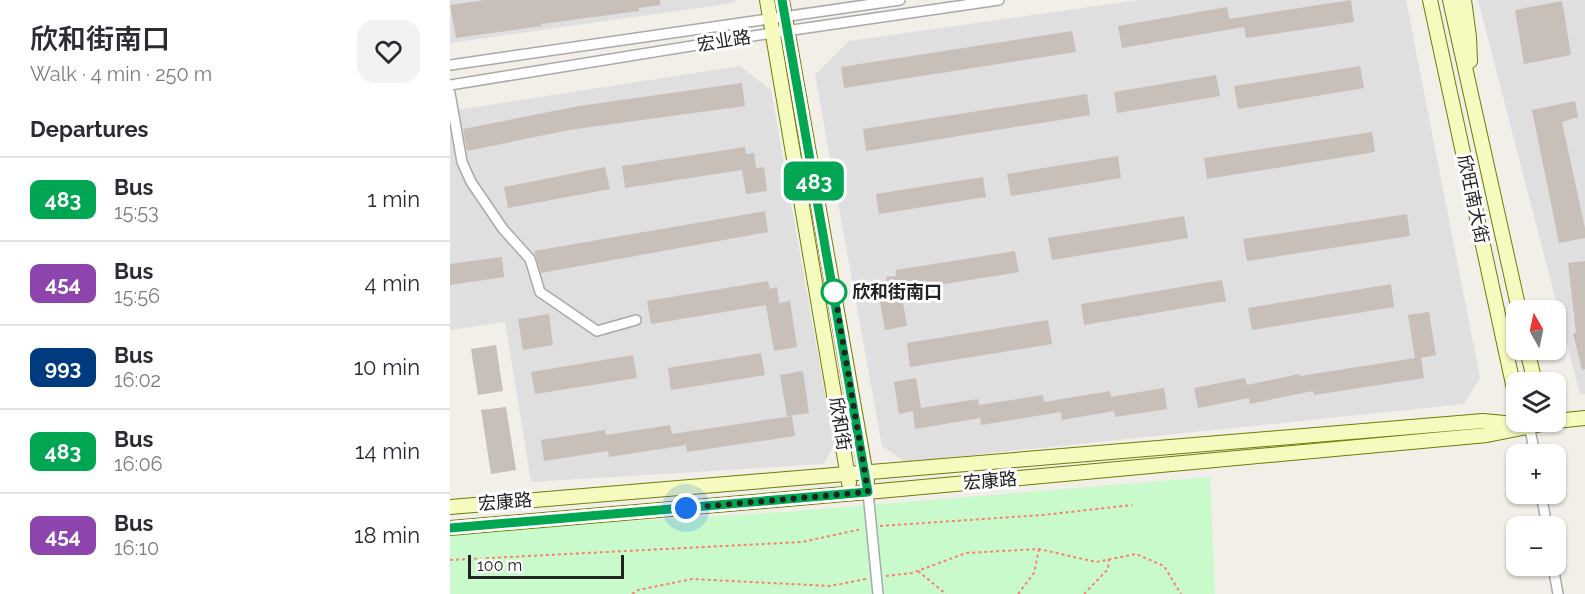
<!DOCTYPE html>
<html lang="en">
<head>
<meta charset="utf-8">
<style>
	:root { --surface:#fff; --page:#f2f2f3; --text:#2b2b33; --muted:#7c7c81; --line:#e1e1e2 }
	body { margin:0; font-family:Raleway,"Noto Sans SC",sans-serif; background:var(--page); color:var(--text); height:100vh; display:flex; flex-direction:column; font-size:22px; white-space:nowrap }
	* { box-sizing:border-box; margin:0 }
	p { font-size:20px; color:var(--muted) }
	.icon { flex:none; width:33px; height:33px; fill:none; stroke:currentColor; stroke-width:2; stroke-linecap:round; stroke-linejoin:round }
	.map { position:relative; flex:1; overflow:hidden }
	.drawer { display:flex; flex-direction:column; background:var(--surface); width:450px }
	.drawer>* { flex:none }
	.badge { padding:0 12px; border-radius:9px; font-size:21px; line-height:39px }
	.needle { width:39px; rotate:351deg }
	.tools { position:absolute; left:1056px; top:300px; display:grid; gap:12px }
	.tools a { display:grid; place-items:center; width:60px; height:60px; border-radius:12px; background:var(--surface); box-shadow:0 2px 4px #0004; font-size:30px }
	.scale { position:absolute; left:18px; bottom:15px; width:156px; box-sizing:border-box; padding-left:6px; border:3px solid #222; border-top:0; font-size:16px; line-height:21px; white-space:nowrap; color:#222; -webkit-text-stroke:4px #fff; paint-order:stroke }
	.you { position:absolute; width:30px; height:30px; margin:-15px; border:4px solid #fff; border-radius:50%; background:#1a73e8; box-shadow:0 0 0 9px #1a73e833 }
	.map>.badge { position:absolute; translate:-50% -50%; box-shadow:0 0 0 3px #fff }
	h2 { padding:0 30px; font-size:22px; line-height:54px }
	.round { display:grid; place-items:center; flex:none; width:63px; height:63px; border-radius:18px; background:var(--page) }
	.headline { display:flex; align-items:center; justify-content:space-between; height:102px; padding:0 30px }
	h1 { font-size:28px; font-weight:600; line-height:45px }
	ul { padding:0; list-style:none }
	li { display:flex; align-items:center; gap:18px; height:84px; padding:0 30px; border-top:2px solid var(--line) }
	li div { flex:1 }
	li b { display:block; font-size:22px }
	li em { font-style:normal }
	li .badge { min-width:66px; font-weight:700; text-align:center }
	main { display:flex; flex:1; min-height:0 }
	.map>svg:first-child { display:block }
	.residential { fill:#e0dfdf }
	.park { fill:#c8facc }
	.building { fill:#c7bfb8 }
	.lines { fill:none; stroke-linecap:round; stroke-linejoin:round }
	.street-casing { stroke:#a9a9a9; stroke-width:12 }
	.secondary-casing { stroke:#707d05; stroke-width:16 }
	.path { stroke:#fa8072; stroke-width:2; stroke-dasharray:3 3; stroke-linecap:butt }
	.street { stroke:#fff; stroke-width:9 }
	.secondary { stroke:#f7fabf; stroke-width:14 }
	.line-casing { stroke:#fff; stroke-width:14 }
	.line { stroke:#00a651; stroke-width:9 }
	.walk { stroke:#222; stroke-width:6; stroke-dasharray:0 10.8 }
	.stop-dot { fill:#fff; stroke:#00a651; stroke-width:3 }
	.labels { text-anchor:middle; stroke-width:6; stroke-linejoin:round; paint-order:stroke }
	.street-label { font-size:18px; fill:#222; stroke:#fff }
	.stop-label { font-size:18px; font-weight:bold; fill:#222; stroke:#fff; text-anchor:start }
</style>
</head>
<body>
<main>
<section class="drawer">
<div class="headline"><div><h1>欣和街南口</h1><p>Walk · 4 min · 250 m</p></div><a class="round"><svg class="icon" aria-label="heart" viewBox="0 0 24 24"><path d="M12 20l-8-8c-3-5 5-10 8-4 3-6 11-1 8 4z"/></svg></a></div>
<h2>Departures</h2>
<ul>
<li><span class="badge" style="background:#00a651;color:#fff">483</span><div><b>Bus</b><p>15:53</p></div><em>1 min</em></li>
<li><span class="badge" style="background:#8e44ad;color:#fff">454</span><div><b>Bus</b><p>15:56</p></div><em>4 min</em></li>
<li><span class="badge" style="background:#003b80;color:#fff">993</span><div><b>Bus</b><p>16:02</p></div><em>10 min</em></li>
<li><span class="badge" style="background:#00a651;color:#fff">483</span><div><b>Bus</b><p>16:06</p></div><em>14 min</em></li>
<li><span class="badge" style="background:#8e44ad;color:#fff">454</span><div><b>Bus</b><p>16:10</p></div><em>18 min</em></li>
</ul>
</section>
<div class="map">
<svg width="1135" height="594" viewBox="0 0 1135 594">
	<rect width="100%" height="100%" fill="#f2efe9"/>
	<g class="residential">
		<polygon points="0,0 286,0 283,3 0,43"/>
		<polygon points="689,0 956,0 1030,378 1014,404 455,462 432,446 365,75 399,41"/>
		<polygon points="1028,0 1135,0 1135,394 1130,394"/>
		<polygon points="290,66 321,90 384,445 374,464 81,482 55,322 0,330 0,111"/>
	</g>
	<polygon class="park" points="760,477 765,594 0,594 0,532 7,531 334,512"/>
	<g class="building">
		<polygon points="35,0 210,0 210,5 189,8 189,11 91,24 92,26 6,38 0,5"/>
		<polygon points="901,0 904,22 796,38 794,27 672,48 668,26 777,7 779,19"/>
		<polygon points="1112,1 1121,55 1074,64 1065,10"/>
		<polygon points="622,31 626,52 394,88 391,67"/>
		<polygon points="910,66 914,88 788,109 784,86"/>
		<polygon points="766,75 770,96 667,113 664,92"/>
		<polygon points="292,83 295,106 119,130 17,151 13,129 129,106"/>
		<polygon points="637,94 640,115 416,151 413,129"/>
		<polygon points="1125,101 1128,117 1112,122 1135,228 1135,238 1109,243 1082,110"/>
		<polygon points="922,132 925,152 757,179 754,158"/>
		<polygon points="295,147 296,154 304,153 306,168 314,167 317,191 296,194 292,170 175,188 172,166"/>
		<polygon points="668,156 671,178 561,196 557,174"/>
		<polygon points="155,167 160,189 58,208 54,187"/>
		<polygon points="533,177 536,197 429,214 426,194"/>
		<polygon points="315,211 318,232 91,273 85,254 84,251"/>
		<polygon points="957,214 960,236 797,261 793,239"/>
		<polygon points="734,216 738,238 602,260 598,238"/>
		<polygon points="565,251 569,272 451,291 457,326 435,330 429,297 439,295 436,277 446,276 446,270"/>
		<polygon points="52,257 54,277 0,285 0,264"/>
		<polygon points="1135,261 1135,369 1132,370 1123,333 1126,333 1118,263"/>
		<polygon points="772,280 776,301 634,325 631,304"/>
		<polygon points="318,281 320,289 327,287 329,303 340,301 347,347 324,351 316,305 201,324 197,301"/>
		<polygon points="941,284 944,307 802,330 798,308"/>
		<polygon points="979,312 986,355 971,358 974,378 864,395 863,391 800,404 799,398 748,408 744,388 795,378 797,385 849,374 850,376 965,358 958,315"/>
		<polygon points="99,314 103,345 73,350 68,319"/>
		<polygon points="598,320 602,344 460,367 457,343"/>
		<polygon points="46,345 53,391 28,395 21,349"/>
		<polygon points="311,353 315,375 221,390 218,368"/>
		<polygon points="183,355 187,378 85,394 81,372"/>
		<polygon points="353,371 359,413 337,416 330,375"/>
		<polygon points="466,378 471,408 528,399 529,405 593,395 594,402 660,391 661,397 714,388 717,409 665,417 664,411 612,420 611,412 531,425 530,418 465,429 463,411 449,414 444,382"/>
		<polygon points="56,407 66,470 41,474 31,410"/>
		<polygon points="342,416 345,436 237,452 236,445 159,457 158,451 94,461 91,440 155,430 156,435 220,425 222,434"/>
	</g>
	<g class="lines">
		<defs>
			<g id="street">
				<polyline points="0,65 450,0"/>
				<polyline points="0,85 322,33 549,0"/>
				<polyline points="0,93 12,162 21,182 53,229 80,259 90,292 147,331 186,320"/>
				<polyline points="1079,425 1085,454"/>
				<polyline points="418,492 428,594"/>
				<polyline points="1091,494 1097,526"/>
				<polyline points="1103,566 1108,594"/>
			</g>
			<g id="secondary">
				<polyline points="317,0 399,483"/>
				<polyline points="332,0 417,481"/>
				<polyline points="980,0 1066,398"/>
				<polyline points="1000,0 1069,310"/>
				<polyline points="1014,0 1019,37 1020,61"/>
				<polyline points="1077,350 1085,382"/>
				<polyline points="1106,421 1135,418"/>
				<polyline points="0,507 1033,421 1065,424"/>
				<polyline points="0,528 418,492 1037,435 1102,422"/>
			</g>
		</defs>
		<use href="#street" class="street-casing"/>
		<use href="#secondary" class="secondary-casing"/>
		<g class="path">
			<polyline points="430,526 592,515 682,505"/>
			<polyline points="0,560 352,542 412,529"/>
			<polyline points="468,571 496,594"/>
			<polyline points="436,576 462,573 516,553 589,549 646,562 686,554 714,566 731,594"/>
			<polyline points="182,594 188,590 242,579 380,586 416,579"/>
			<polyline points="568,594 584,573 589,549"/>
			<polyline points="634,594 658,569 659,559"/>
		</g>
		<use href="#street" class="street"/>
		<use href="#secondary" class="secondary"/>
	</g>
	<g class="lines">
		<defs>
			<polyline id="line" points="0,528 418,492 332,0"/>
		</defs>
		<use href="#line" class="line-casing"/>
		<use href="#line" class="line"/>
		<polyline class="walk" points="236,508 418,492 384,289 384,292"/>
	</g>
	<circle class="stop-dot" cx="384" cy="292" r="12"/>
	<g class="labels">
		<g class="street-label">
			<text transform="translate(274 41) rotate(-9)" y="6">宏业路</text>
			<text transform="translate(1023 199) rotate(78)" y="6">欣旺南大街</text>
			<text transform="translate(390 424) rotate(81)" y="6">欣和街</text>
			<text transform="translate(540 481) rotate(-5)" y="6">宏康路</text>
			<text transform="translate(55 502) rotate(-5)" y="6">宏康路</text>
		</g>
		<g class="stop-label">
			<text x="402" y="298">欣和街南口</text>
		</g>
	</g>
</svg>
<div class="tools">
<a><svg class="needle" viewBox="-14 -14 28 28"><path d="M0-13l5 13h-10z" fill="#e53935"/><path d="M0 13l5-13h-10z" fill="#7c7c81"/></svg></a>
<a><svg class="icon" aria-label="layers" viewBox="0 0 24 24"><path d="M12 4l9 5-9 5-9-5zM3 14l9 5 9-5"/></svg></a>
<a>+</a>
<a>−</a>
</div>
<div class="scale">100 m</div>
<div class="you" style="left:236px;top:508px"></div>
<b class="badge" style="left:364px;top:181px;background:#00a651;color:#fff">483</b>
</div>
</main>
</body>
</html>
